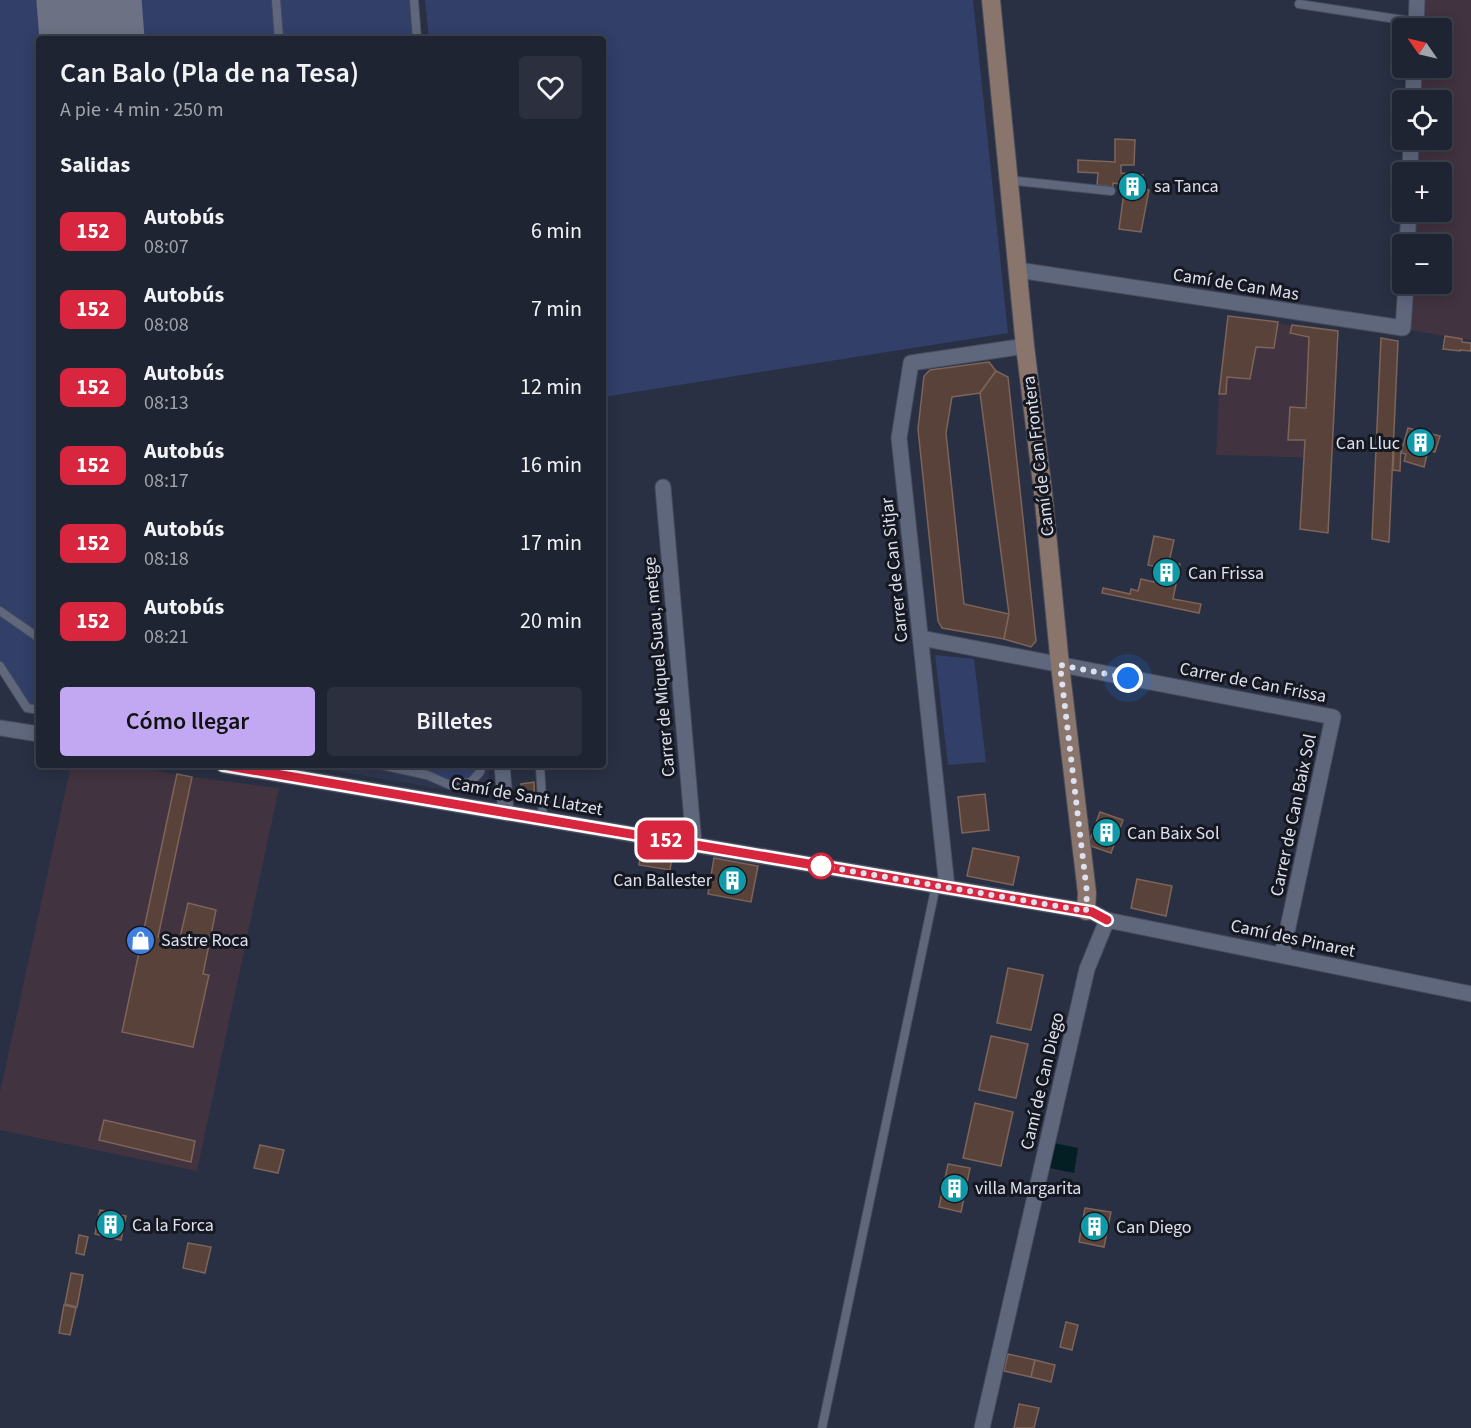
<!DOCTYPE html>
<html lang="es">
<head>
<meta charset="utf-8">
<style>
	:root { --surface:#1f2432; --page:#2c303e; --text:#f1f3f6; --muted:#a1a4ac; --line:#3c414d; --accent:#c2a8f3 }
	body { margin:0; font-family:"Source Sans 3",sans-serif; background:var(--page); color:var(--text); height:100vh; display:flex; flex-direction:column; font-size:22px; white-space:nowrap }
	* { box-sizing:border-box; margin:0 }
	p { font-size:20px; color:var(--muted) }
	.icon { flex:none; width:33px; height:33px; fill:none; stroke:currentColor; stroke-width:2; stroke-linecap:round; stroke-linejoin:round }
	.map { position:relative; flex:1; overflow:hidden }
	.side { position:absolute; left:36px; top:36px; width:570px; height:732px; display:flex; flex-direction:column; background:var(--surface); border-radius:6px; box-shadow:0 3px 15px #0003,0 0 0 2px var(--line) }
	.side>* { flex:none }
	.badge { padding:0 12px; border-radius:9px; font-size:21px; line-height:39px }
	.needle { width:39px; rotate:304deg }
	.controls { position:absolute; left:1392px; top:18px; display:grid; gap:12px }
	.controls a { display:grid; place-items:center; width:60px; height:60px; border-radius:6px; background:var(--surface); box-shadow:0 3px 15px #0003,0 0 0 2px var(--line); font-size:30px }
	.you { position:absolute; width:30px; height:30px; margin:-15px; border:4px solid #fff; border-radius:50%; background:#1a73e8; box-shadow:0 0 0 9px #1a73e833 }
	.map>.badge { position:absolute; translate:-50% -50%; box-shadow:0 0 0 3px #fff }
	h2 { padding:0 24px; font-size:22px; line-height:54px }
	.round { display:grid; place-items:center; flex:none; width:63px; height:63px; border-radius:6px; background:var(--page) }
	.overview { display:flex; align-items:center; justify-content:space-between; height:102px; padding:0 24px }
	h1 { font-size:28px; font-weight:600; line-height:45px }
	.cta { display:flex; gap:12px; margin-top:auto; padding:12px 24px }
	.cta a { flex:1; height:69px; border-radius:6px; background:var(--accent); color:#111; font-size:24px; font-weight:600; line-height:69px; text-align:center }
	.cta a+a { background:var(--page); color:var(--text) }
	ul { padding:0; list-style:none }
	li { display:flex; align-items:center; gap:18px; height:78px; padding:0 24px }
	li div { flex:1 }
	li b { display:block; font-size:22px }
	li em { font-style:normal }
	li .badge { min-width:66px; font-weight:700; text-align:center }
	.map>svg:first-child { display:block }
	.built { fill:#2f3750 }
	.industrial { fill:#413340 }
	.green { fill:#313f69 }
	.water { fill:#041f23 }
	.lines { fill:none; stroke-linecap:round; stroke-linejoin:round }
	.runway { stroke:#6c7283; stroke-width:105 }
	.building { fill:#594239; stroke:#7d645a; stroke-width:1.5 }
	.lane-casing { stroke:#474c5c; stroke-width:10 }
	.street-casing { stroke:#474c5c; stroke-width:17 }
	.secondary-casing { stroke:#474c5c; stroke-width:20 }
	.lane { stroke:#5f677d; stroke-width:8 }
	.street { stroke:#5f677d; stroke-width:15 }
	.secondary { stroke:#8a756d; stroke-width:18 }
	.line-casing { stroke:#fff; stroke-width:14 }
	.line { stroke:#d7263d; stroke-width:9 }
	.walk { stroke:#dde1ee; stroke-width:6; stroke-dasharray:0 10.8 }
	.stop-dot { fill:#fff; stroke:#d7263d; stroke-width:3 }
	.labels { text-anchor:middle; stroke-width:6; stroke-linejoin:round; paint-order:stroke }
	.poi-label { font-size:18px; fill:#dde1ee; stroke:#151821; text-anchor:start }
	.street-label { font-size:18px; fill:#dde1ee; stroke:#151821 }
</style>
</head>
<body>
<div class="map">
<svg width="1471" height="1428" viewBox="0 0 1471 1428">
	<rect width="100%" height="100%" fill="#293043"/>
	<polygon class="built" points="300,765 488,765 491,797"/>
	<g class="industrial">
		<polygon points="1425,0 1471,0 1471,340 1409,330 1411,284 1442,284 1442,244 1413,244 1415,212 1442,212 1442,172 1416,172 1418,140 1442,140 1442,100 1420,100 1422,68 1442,68 1442,28 1424,28"/>
		<polygon points="1228,316 1324,330 1321,458 1216,455 1219,394"/>
		<polygon points="71,765 123,765 192,777 279,788 197,1171 0,1130 0,1092"/>
	</g>
	<g class="green">
		<polygon points="0,0 62,0 65,39 39,39 39,710 27,708 0,666"/>
		<polygon points="115,0 412,0 416,39 118,39"/>
		<polygon points="425,0 973,0 1008,333 603,397 603,39 429,39"/>
		<polygon points="935,655 974,659 986,762 948,765"/>
		<polygon points="370,765 479,765 471,782 435,778"/>
	</g>
	<polygon class="water" points="1054,1143 1078,1148 1074,1173 1049,1168"/>
	<g class="lines">
		<polyline class="runway" points="89,0 92,39"/>
	</g>
	<g class="building">
		<polygon points="1115,139 1135,140 1134,165 1121,165 1121,173 1143,175 1140,189 1149,190 1141,232 1119,229 1125,185 1113,183 1113,187 1097,185 1098,173 1078,172 1078,160 1115,162"/>
		<polygon points="1228,316 1278,322 1274,348 1256,347 1250,379 1227,377 1226,394 1219,394"/>
		<polygon points="1292,325 1338,331 1328,533 1300,529 1305,440 1288,440 1290,407 1306,408 1309,337 1290,333"/>
		<polygon points="1445,336 1462,339 1462,342 1471,343 1471,351 1460,350 1460,351 1443,349"/>
		<polygon points="1381,338 1398,341 1389,542 1372,539"/>
		<polygon points="989,362 996,371 980,393 952,397 946,433 964,604 1009,614 1004,639 942,628 938,621 918,429 924,376 930,370"/>
		<polygon points="996,371 1008,377 1036,641 1031,647 1004,639 1009,614 980,393"/>
		<polygon points="1408,428 1440,436 1435,452 1428,450 1424,467 1404,461 1406,454 1401,453"/>
		<polygon points="1394,447 1401,447 1400,471 1393,470"/>
		<polygon points="1154,536 1174,540 1169,562 1180,564 1173,599 1201,604 1199,613 1102,593 1103,588 1130,594 1131,589 1138,591 1141,579 1154,582 1157,567 1148,565"/>
		<polygon points="177,774 192,777 158,937 179,942 188,903 216,910 203,974 209,975 193,1047 122,1032"/>
		<polygon points="534,782 535,804 522,801 521,784"/>
		<polygon points="985,794 989,830 962,833 958,797"/>
		<polygon points="1100,812 1123,820 1111,853 1088,845"/>
		<polygon points="642,845 673,851 670,870 639,865"/>
		<polygon points="973,848 1019,857 1013,885 967,876"/>
		<polygon points="714,858 758,866 751,902 708,894"/>
		<polygon points="1137,879 1172,886 1166,916 1131,908"/>
		<polygon points="1008,968 1043,975 1031,1030 997,1023"/>
		<polygon points="991,1036 1028,1044 1016,1098 979,1090"/>
		<polygon points="975,1103 1013,1112 1001,1166 963,1158"/>
		<polygon points="104,1120 195,1141 191,1162 99,1140"/>
		<polygon points="260,1145 284,1150 278,1173 254,1168"/>
		<polygon points="948,1164 970,1168 961,1212 939,1207"/>
		<polygon points="1085,1208 1111,1212 1104,1247 1079,1242"/>
		<polygon points="100,1210 126,1216 121,1240 95,1234"/>
		<polygon points="79,1235 88,1237 84,1255 76,1253"/>
		<polygon points="188,1243 211,1247 205,1273 183,1268"/>
		<polygon points="71,1273 83,1275 77,1307 65,1304"/>
		<polygon points="64,1305 76,1308 70,1335 59,1333"/>
		<polygon points="1066,1322 1078,1325 1072,1350 1060,1347"/>
		<polygon points="1008,1354 1035,1360 1031,1377 1004,1371"/>
		<polygon points="1035,1360 1055,1365 1051,1382 1031,1377"/>
		<polygon points="1019,1404 1039,1408 1034,1428 1014,1428"/>
	</g>
	<g class="lines">
		<defs>
			<g id="lane">
				<polyline points="276,0 279,39"/>
				<polyline points="414,0 417,39"/>
				<polyline points="1299,4 1416,22"/>
				<polyline points="1008,180 1111,191"/>
				<polyline points="0,611 39,638"/>
				<polyline points="0,666 27,708 39,710"/>
				<polyline points="381,765 427,775 450,785 471,782 480,772 482,765"/>
				<polyline points="540,765 543,819"/>
				<polyline points="822,1428 936,885"/>
			</g>
			<g id="street">
				<polyline points="1416,28 1417,0"/>
				<polyline points="1413,100 1414,68"/>
				<polyline points="1410,172 1411,140"/>
				<polyline points="1407,244 1409,212"/>
				<polyline points="1018,270 1403,328 1406,284"/>
				<polyline points="663,487 694,844"/>
				<polyline points="921,638 1333,717 1282,955"/>
				<polyline points="0,728 39,734"/>
				<polyline points="223,765 1092,912 1107,920 1471,994"/>
				<polyline points="502,765 506,813"/>
				<polyline points="947,887 899,438 911,363 1025,346"/>
				<polyline points="982,1428 1087,969 1107,920"/>
			</g>
			<polyline id="secondary" points="991,0 1025,346 1043,492 1060,665 1087,893 1086,911"/>
		</defs>
		<use href="#lane" class="lane-casing"/>
		<use href="#street" class="street-casing"/>
		<use href="#secondary" class="secondary-casing"/>
		<use href="#lane" class="lane"/>
		<use href="#street" class="street"/>
		<use href="#secondary" class="secondary"/>
	</g>
	<g class="lines">
		<defs>
			<polyline id="line" points="223,765 1092,912 1107,920"/>
		</defs>
		<use href="#line" class="line-casing"/>
		<use href="#line" class="line"/>
		<polyline class="walk" points="821,866 1086,911 1087,893 1060,665 1128,678"/>
	</g>
	<defs>
		<symbol id="building-disc" viewBox="-11 -11 22 22"><circle r="9.5" fill="#0f9aa8" stroke="#151821"/><path d="M-4-6H4V6H1V3H-1V6H-4ZM-2.5-4.3h1.7v1.8h-1.7ZM.8-4.3h1.7v1.8H.8ZM-2.5-1h1.7V.8h-1.7ZM.8-1h1.7V.8H.8Z" fill="#fff"/></symbol>
		<symbol id="shop-disc" viewBox="-11 -11 22 22"><circle r="9.5" fill="#3f7fe0" stroke="#151821"/><path d="M-5-2.5h2.3a2.7 3.5 0 0 1 5.4 0H5L5.5 6h-11ZM-1.5-2.5h3a1.5 2.3 0 0 0-3 0Z" fill="#fff"/></symbol>
	</defs>
	<g fill-rule="evenodd">
		<use href="#building-disc" x="1116" y="170" width="33" height="33"/>
		<use href="#building-disc" x="1404" y="426" width="33" height="33"/>
		<use href="#building-disc" x="1150" y="556" width="33" height="33"/>
		<use href="#building-disc" x="1090" y="816" width="33" height="33"/>
		<use href="#building-disc" x="716" y="864" width="33" height="33"/>
		<use href="#shop-disc" x="124" y="924" width="33" height="33"/>
		<use href="#building-disc" x="938" y="1172" width="33" height="33"/>
		<use href="#building-disc" x="94" y="1208" width="33" height="33"/>
		<use href="#building-disc" x="1078" y="1210" width="33" height="33"/>
	</g>
	<circle class="stop-dot" cx="821" cy="866" r="12"/>
	<g class="labels">
		<g class="poi-label">
			<text x="1154" y="192">sa Tanca</text>
			<text x="1400" y="449" text-anchor="end">Can Lluc</text>
			<text x="1188" y="579">Can Frissa</text>
			<text x="1127" y="839">Can Baix Sol</text>
			<text x="712" y="886" text-anchor="end">Can Ballester</text>
			<text x="161" y="946">Sastre Roca</text>
			<text x="975" y="1194">villa Margarita</text>
			<text x="132" y="1231">Ca la Forca</text>
			<text x="1116" y="1233">Can Diego</text>
		</g>
		<g class="street-label">
			<text transform="translate(1236 284) rotate(9)" y="6">Camí de Can Mas</text>
			<text transform="translate(1038 456) rotate(-97)" y="6">Camí de Can Frontera</text>
			<text transform="translate(894 570) rotate(-96)" y="6">Carrer de Can Sitjar</text>
			<text transform="translate(659 667) rotate(-95)" y="6">Carrer de Miquel Suau, metge</text>
			<text transform="translate(1253 682) rotate(11)" y="6">Carrer de Can Frissa</text>
			<text transform="translate(527 796) rotate(10)" y="6">Camí de Sant Llatzet</text>
			<text transform="translate(1293 815) rotate(-78)" y="6">Carrer de Can Baix Sol</text>
			<text transform="translate(1293 938) rotate(12)" y="6">Camí des Pinaret</text>
			<text transform="translate(1042 1081) rotate(-77)" y="6">Camí de Can Diego</text>
		</g>
	</g>
</svg>
<div class="controls">
<a><svg class="needle" viewBox="-14 -14 28 28"><path d="M0-13l5 13h-10z" fill="#e53935"/><path d="M0 13l5-13h-10z" fill="#a1a4ac"/></svg></a>
<a><svg class="icon" aria-label="locate" viewBox="0 0 24 24"><circle cx="12" cy="12" r="6"/><path d="M12 2v4M12 18v4M2 12h4M18 12h4"/></svg></a>
<a>+</a>
<a>−</a>
</div>
<div class="you" style="left:1128px;top:678px"></div>
<b class="badge" style="left:666px;top:840px;background:#d7263d;color:#fff">152</b>
<section class="side">
<div class="overview"><div><h1>Can Balo (Pla de na Tesa)</h1><p>A pie · 4 min · 250 m</p></div><a class="round"><svg class="icon" aria-label="heart" viewBox="0 0 24 24"><path d="M12 20l-8-8c-3-5 5-10 8-4 3-6 11-1 8 4z"/></svg></a></div>
<h2>Salidas</h2>
<ul>
<li><span class="badge" style="background:#d7263d;color:#fff">152</span><div><b>Autobús</b><p>08:07</p></div><em>6 min</em></li>
<li><span class="badge" style="background:#d7263d;color:#fff">152</span><div><b>Autobús</b><p>08:08</p></div><em>7 min</em></li>
<li><span class="badge" style="background:#d7263d;color:#fff">152</span><div><b>Autobús</b><p>08:13</p></div><em>12 min</em></li>
<li><span class="badge" style="background:#d7263d;color:#fff">152</span><div><b>Autobús</b><p>08:17</p></div><em>16 min</em></li>
<li><span class="badge" style="background:#d7263d;color:#fff">152</span><div><b>Autobús</b><p>08:18</p></div><em>17 min</em></li>
<li><span class="badge" style="background:#d7263d;color:#fff">152</span><div><b>Autobús</b><p>08:21</p></div><em>20 min</em></li>
</ul>
<div class="cta"><a>Cómo llegar</a><a>Billetes</a></div>
</section>
</div>
</body>
</html>
